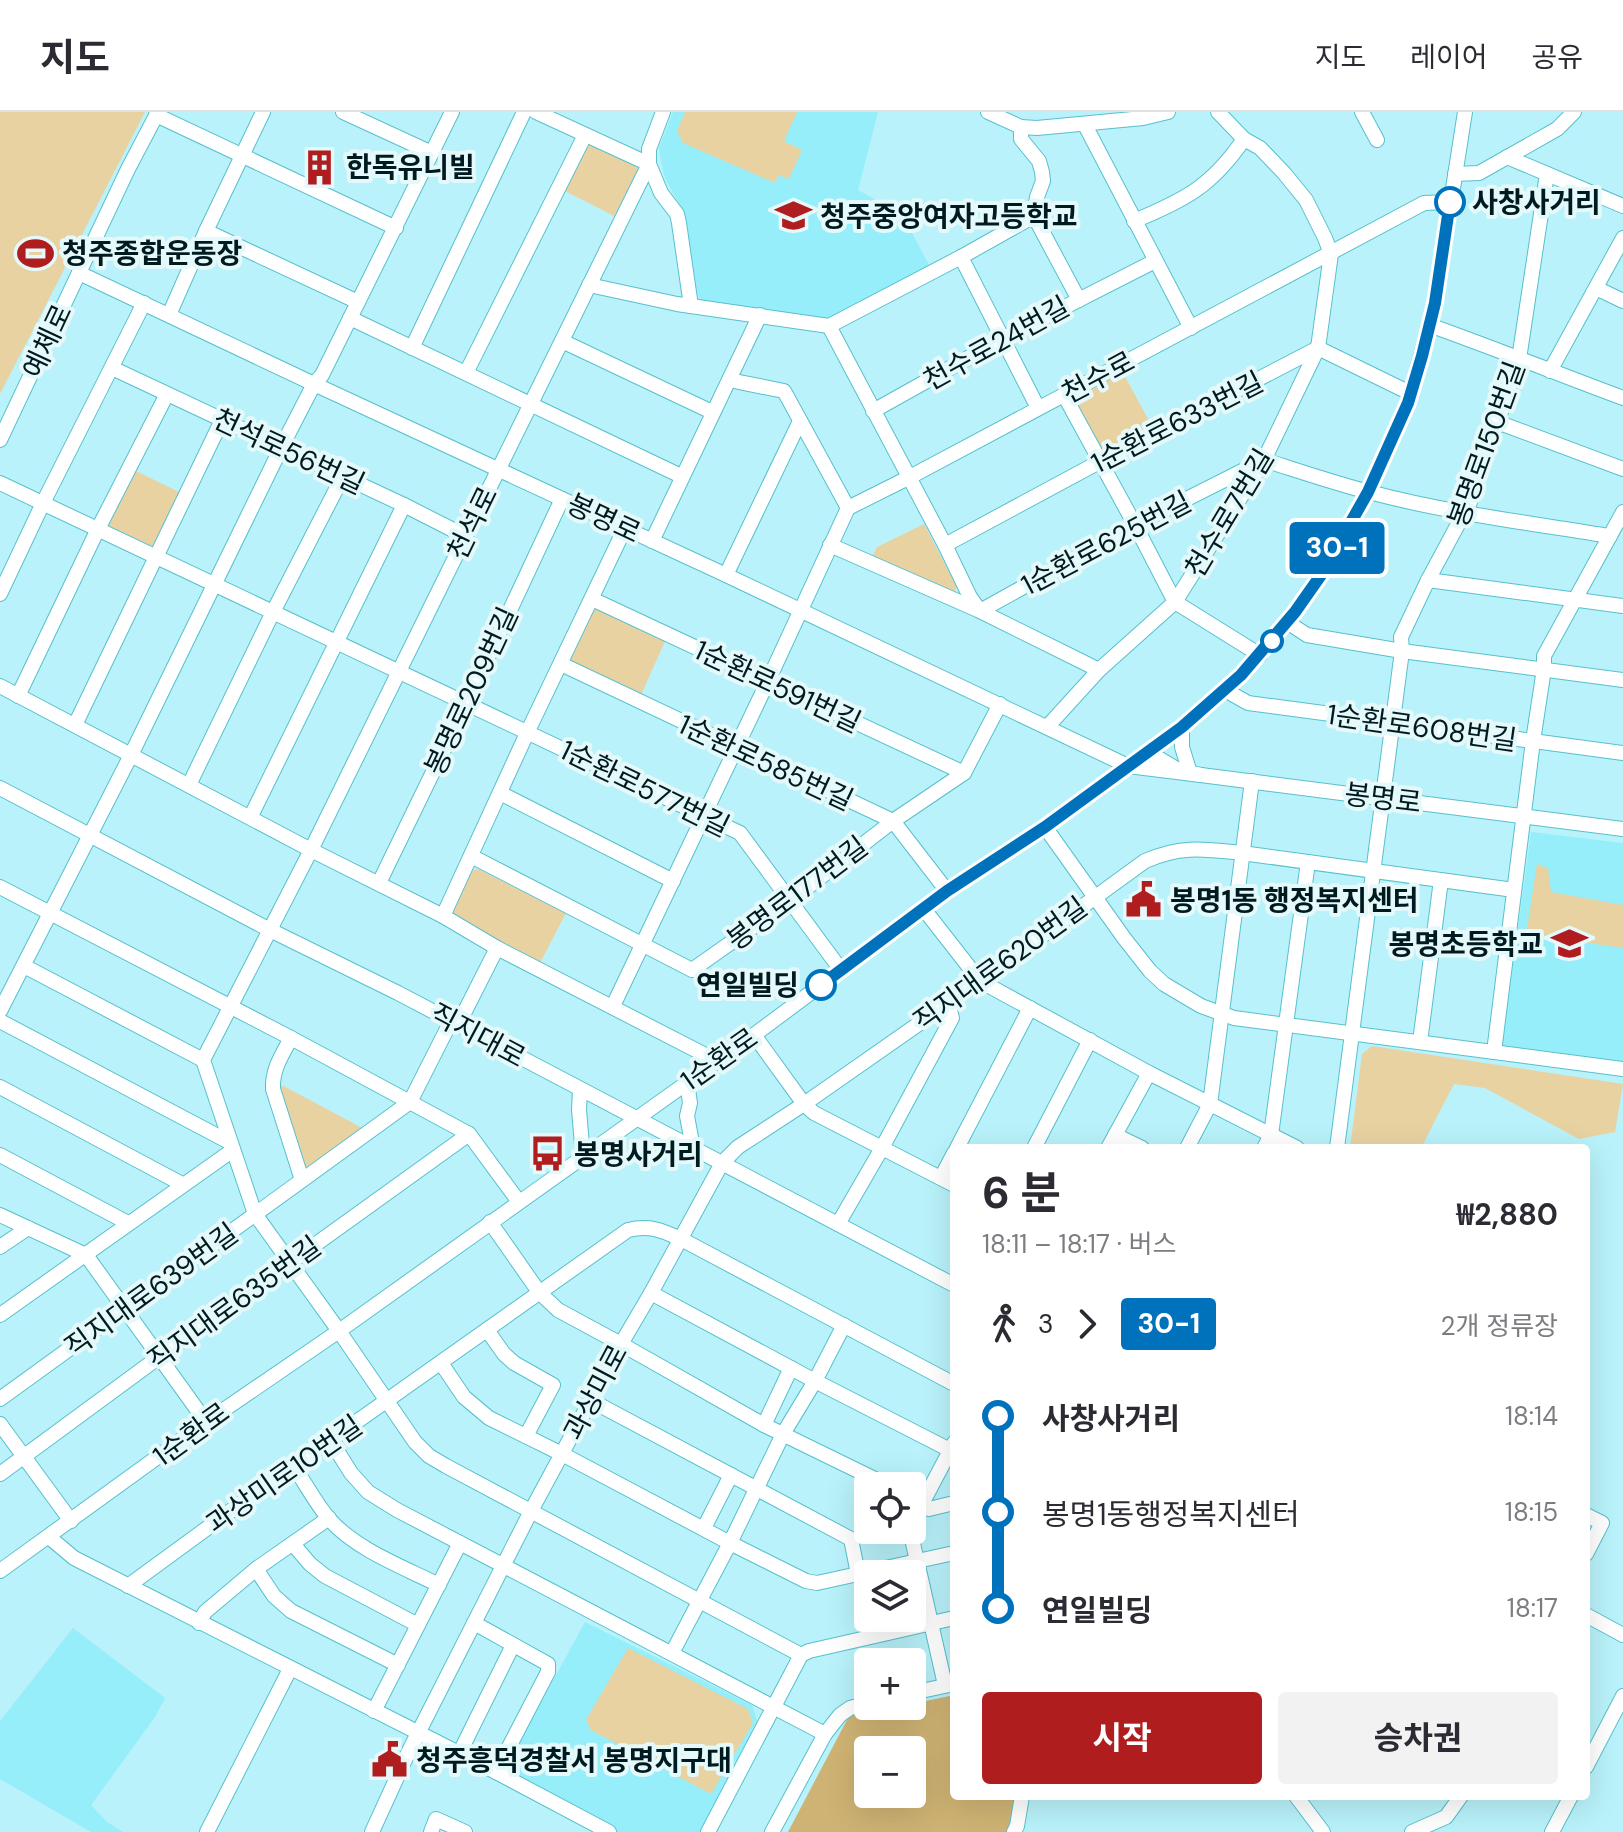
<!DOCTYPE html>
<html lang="ko">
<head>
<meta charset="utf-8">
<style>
	:root { --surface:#fff; --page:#f2f2f3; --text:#2b2b33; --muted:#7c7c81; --line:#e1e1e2; --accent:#af1d1f }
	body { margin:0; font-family:"DM Sans","Noto Sans KR",sans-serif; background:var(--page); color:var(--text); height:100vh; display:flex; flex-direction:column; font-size:30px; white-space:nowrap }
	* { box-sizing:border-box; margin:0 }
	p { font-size:26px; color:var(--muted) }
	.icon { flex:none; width:44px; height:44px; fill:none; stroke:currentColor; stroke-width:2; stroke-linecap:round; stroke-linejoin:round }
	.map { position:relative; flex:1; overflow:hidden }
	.details { position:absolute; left:950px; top:1032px; width:640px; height:656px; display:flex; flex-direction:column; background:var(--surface); border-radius:8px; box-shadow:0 8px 32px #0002 }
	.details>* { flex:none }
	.badge { padding:0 16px; border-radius:6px; font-size:28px; line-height:52px }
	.tools { position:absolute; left:854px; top:1360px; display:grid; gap:16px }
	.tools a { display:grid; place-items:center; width:72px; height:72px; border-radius:8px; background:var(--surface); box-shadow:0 8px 32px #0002; font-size:40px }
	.map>.badge { position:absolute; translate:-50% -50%; box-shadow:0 0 0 4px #fff }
	.legs { display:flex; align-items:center; gap:12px; height:88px; padding:0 32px; font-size:26px }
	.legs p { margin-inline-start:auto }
	.headline { display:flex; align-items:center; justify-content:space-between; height:136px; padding:0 32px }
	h1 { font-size:44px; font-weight:700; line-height:60px }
	.primary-button { display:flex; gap:16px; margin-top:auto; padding:16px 32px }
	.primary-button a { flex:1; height:92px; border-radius:8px; background:var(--accent); color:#fff; font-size:32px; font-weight:700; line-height:92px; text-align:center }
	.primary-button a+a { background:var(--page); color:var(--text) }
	ul { padding:0 32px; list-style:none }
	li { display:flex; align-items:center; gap:28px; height:96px; font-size:30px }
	li i { display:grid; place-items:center; width:12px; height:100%; margin:0 10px; background:currentColor }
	li i::after { content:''; width:20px; height:20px; margin:-10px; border:6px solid; border-radius:50%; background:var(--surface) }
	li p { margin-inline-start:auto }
	li:first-child i { background:linear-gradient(#0000 50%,currentColor 0) }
	li:last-child i { background:linear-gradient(currentColor 50%,#0000 0) }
	header { display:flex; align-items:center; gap:48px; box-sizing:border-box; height:112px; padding:0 40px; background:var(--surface); border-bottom:2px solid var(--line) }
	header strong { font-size:38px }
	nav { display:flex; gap:44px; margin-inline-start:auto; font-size:28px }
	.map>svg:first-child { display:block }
	.built { fill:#95eefa }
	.green { fill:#e8d2a2 }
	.forest { fill:#cfb374; fill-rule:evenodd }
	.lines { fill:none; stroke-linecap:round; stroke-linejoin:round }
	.minor-casing { stroke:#57c0cd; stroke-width:16 }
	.minor { stroke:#fff; stroke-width:14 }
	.line-1-casing { stroke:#fff; stroke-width:18 }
	.line-1 { stroke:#0072bc; stroke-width:12 }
	.stop-1-dot { fill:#fff; stroke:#0072bc; stroke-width:4 }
	.labels { text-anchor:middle; stroke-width:8; stroke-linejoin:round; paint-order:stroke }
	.poi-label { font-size:28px; font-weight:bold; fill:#001b1f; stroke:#e5f8fa; text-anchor:start }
	.stop-label { font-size:28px; font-weight:bold; fill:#001b1f; stroke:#e5f8fa; text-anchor:start }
	.street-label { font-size:28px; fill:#001b1f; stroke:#e5f8fa }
</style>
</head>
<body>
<header>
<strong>지도</strong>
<nav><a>지도</a><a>레이어</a><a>공유</a></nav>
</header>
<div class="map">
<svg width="1623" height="1720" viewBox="0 0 1623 1720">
	<rect width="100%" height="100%" fill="#b9f2fa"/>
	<g class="built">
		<polygon points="673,0 878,0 858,78 902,102 930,155 834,208 704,191 699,186 696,174 686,105 665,66 661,50 659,36"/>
		<polygon points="1531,720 1623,731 1623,951 1506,938 1502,933"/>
		<polygon points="585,1510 752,1593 758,1611 702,1720 616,1720 515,1668 506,1655"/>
		<polygon points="73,1516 165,1586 155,1605 91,1693 107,1710 123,1720 91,1720 0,1667 0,1609"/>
	</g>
	<g class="green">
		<polygon points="0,0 145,0 0,282"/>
		<polygon points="685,0 797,0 784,29 802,38 789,67 779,63 775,71 683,31 677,19"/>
		<polygon points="588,31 633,51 638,58 614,104 561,77"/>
		<polygon points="1122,259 1154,318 1107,341 1100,339 1072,289 1073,284"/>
		<polygon points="134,358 181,381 157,433 150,435 110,416 107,410"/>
		<polygon points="924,412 957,475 953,482 871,447 877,435"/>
		<polygon points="600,496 666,527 640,585 572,554 568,545 589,498"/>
		<polygon points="1537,752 1548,756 1551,780 1623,793 1623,836 1526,822"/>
		<polygon points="478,757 566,801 540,851 455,807 450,797 470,759"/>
		<polygon points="1372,934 1623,972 1615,1020 1579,1027 1485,976 1454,972 1421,1036 1350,1036 1362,942"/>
		<polygon points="276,970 366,1018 306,1062"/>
		<polygon points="628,1536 748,1597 753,1611 711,1682 591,1618 586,1608"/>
	</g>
	<path class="forest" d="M954 1583V1684H1017L1012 1714 1008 1720H788L849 1604 901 1594H912V1592ZM868 1638H912V1682H868Z"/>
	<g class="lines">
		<defs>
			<g id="minor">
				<polyline points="343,0 432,41"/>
				<polyline points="536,0 649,52 661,81 677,102 679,111 691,194"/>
				<polyline points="663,0 649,37 649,52 311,738 203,948 255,1102 339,1219 415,1330 429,1344 446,1354 801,1543"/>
				<polyline points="988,0 1021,15 1037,16 1143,6 1168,0"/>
				<polyline points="1362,0 1377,28"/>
				<polyline points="156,3 396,116"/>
				<polyline points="1085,13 1191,216"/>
				<polyline points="1021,15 1021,27 1039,49 1042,60 1043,69 1037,85 1034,104 1079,188"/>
				<polyline points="1507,45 1623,94"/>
				<polyline points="1455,62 1479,61 1557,17 1574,0"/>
				<path d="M1134 109C1185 88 1212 74 1244 27"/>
				<polyline points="206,119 358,190"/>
				<polyline points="961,145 1038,296"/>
				<polyline points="79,161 314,272 726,463 1128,654 1201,663"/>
				<polyline points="589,173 677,192 829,214 961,145 1034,104"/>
				<polyline points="1596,176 1623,189"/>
				<polyline points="169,203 206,119 263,0"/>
				<polyline points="350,206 681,364"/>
				<path d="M1429 213C1494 236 1558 262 1623 286"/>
				<path d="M829 214 945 433 970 485 980 499 1135 413 1264 348C1299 359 1334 371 1369 380 1448 401 1530 411 1610 424"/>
				<polyline points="562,229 712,300"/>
				<polyline points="412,236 524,0"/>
				<polyline points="112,256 404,393 465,424"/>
				<polyline points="1550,259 1623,126"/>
				<polyline points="466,261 585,23"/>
				<polyline points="729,268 784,279 848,396"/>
				<polyline points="1064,283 1135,413 1175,490 1260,543"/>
				<polyline points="873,299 1002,227 1155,149"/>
				<polyline points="1497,310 1623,357"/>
				<polyline points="0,328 128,57 158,0"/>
				<polyline points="0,371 740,721 841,858"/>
				<polyline points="652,429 760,203"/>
				<polyline points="830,433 980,499 1099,558"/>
				<polyline points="945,433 1101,349 1318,236 1410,281"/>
				<polyline points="726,463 800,309"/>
				<polyline points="1428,468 1623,494"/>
				<polyline points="0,482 43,391 144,191"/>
				<polyline points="592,487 964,661"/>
				<polyline points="1287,510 1307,523 1402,539 1623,568"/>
				<polyline points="561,552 893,709 947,779"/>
				<polyline points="0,574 311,738 443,804 497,836 717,949"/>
				<polyline points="1225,578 1248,591 1623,641"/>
				<polyline points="18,584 98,417 167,282"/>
				<polyline points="75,613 222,308"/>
				<polyline points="1048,614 1099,558 1175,490 1264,348 1318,236 1331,142 1325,126 1306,88 1284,61 1260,36 1244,27 1218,0"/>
				<polyline points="1182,615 1182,635 1190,661"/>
				<polyline points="1148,640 1180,659 1201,663 1623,717"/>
				<polyline points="189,673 273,500 343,364"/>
				<polyline points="0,676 270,818 398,881 954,1173"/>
				<polyline points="500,681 673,769"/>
				<polyline points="251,704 404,393"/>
				<polyline points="1045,715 1124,826 1150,859 1164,872 1201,894 1234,906 1623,957"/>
				<polyline points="471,744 692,858 790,789 893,709 964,661 1000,592"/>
				<polyline points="379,771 467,590 562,387"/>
				<polyline points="0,775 291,926 469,1022 519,1090"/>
				<polyline points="923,796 980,869 1149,961 1297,1036"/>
				<polyline points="443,804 528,619 625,416"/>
				<polyline points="24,854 203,948"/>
				<polyline points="613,894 768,569 848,396 908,366 1424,91 1450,90"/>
				<polyline points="0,899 131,643 281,336 314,272 322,263 452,0"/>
				<polyline points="0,909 231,1031"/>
				<polyline points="458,913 497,836"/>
				<polyline points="754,923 804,992 814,1001 954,1073"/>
				<path d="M291 926C282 943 272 957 273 977L302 1068"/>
				<polyline points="1420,930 1441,768"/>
				<polyline points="1494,940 1533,629 1544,557 1544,544 1623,400"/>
				<polyline points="687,970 690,991 687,1004 693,1036"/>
				<polyline points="0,975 182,1072"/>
				<polyline points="580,977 579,998 583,1044"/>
				<polyline points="1115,1023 1142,1036"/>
				<polyline points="957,1036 1030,896"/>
				<polyline points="1034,1036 1090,928"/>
				<polyline points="1108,1036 1149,961"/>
				<polyline points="1187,1036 1210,992 1252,669"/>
				<polyline points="1264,1036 1271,1023 1308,750"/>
				<polyline points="1337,1036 1402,539 1401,525 1428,468 1470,390 1519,247 1547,62"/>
				<polyline points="0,1043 128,1111"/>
				<polyline points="941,1066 954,1041"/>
				<polyline points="0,1103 86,1143 206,1310"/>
				<polyline points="490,1110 539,1180 558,1198 621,1232 764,1313 889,1374"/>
				<polyline points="838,1112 882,1036 952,906 948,891"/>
				<polyline points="0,1135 28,1116"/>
				<polyline points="651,1181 815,1269 950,1338"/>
				<polyline points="0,1203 233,1038"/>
				<polyline points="487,1218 504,1242 514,1251 553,1273 526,1324"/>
				<polyline points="441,1251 464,1285 489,1306 562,1342 730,1431 806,1469 817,1471 954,1441"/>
				<polyline points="0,1287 410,990 451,909"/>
				<polyline points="590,1288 851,1427 858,1462"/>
				<polyline points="0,1312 71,1409"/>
				<polyline points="764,1313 791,1256"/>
				<polyline points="331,1329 351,1361 368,1380 397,1398 825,1622"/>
				<path d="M294 1355C306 1372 316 1392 330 1408 357 1438 403 1455 439 1473"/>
				<polyline points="0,1362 159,1245 469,1022"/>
				<polyline points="912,1385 922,1390 929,1397 954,1391"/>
				<polyline points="1586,1403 1602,1411 1586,1442"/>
				<polyline points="704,1416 731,1363"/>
				<polyline points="49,1425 74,1446 496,1660 609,1720"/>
				<polyline points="293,1432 310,1452 325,1464 418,1513"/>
				<polyline points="256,1457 274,1484 291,1499 398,1553"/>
				<polyline points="0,1459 206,1310 339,1219 754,923 947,779 1045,715 1182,615 1241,563 1295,500 1321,463 1368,380 1408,291 1435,191 1465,0"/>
				<path d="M128 1474 236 1395 628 1118C650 1113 661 1118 681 1127L954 1272"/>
				<polyline points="1586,1503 1623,1523"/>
				<polyline points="199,1511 205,1500 256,1457 329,1406"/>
				<polyline points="474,1511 548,1552 548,1560 496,1660"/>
				<polyline points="672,1541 730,1431 783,1322 815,1269 844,1213"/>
				<polyline points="801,1543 809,1539 954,1506"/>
				<polyline points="945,1573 912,1427 913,1409 954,1331"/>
				<polyline points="912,1581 954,1572"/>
				<polyline points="374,1599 460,1431"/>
				<polyline points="459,1642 513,1533"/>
				<polyline points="1586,1655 1623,1584"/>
				<polyline points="1296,1684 1323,1720"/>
				<polyline points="207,1720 290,1557"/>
				<path d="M372 1720 409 1639 531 1399 621 1232 651 1181 722 1051 738 1035 804 992 980 869 1145 749C1181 733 1204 737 1242 741L1514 778"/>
				<polyline points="431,1720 436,1707 465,1720"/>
				<polyline points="708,1720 801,1543"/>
				<polyline points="772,1720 825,1622 840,1603 850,1596 868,1591"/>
				<polyline points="1014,1720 1017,1714 1022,1684"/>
				<polyline points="1412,1720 1446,1705 1461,1684"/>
				<polyline points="1552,1720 1571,1684"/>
			</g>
		</defs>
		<use href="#minor" class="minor-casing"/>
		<use href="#minor" class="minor"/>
	</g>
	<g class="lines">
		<defs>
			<polyline id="line-1" points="821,873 947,779 1045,715 1182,615 1241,563 1295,500 1321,463 1368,380 1408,291 1422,244 1435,191 1450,90"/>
		</defs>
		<use href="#line-1" class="line-1-casing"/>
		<use href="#line-1" class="line-1"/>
	</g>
	<defs>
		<symbol id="building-bare" viewBox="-9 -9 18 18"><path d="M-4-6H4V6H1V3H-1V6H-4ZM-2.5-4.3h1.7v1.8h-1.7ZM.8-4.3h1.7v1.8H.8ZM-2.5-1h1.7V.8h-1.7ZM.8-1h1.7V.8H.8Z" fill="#af1d1f" stroke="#e5f8fa" stroke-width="2.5" paint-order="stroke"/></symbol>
		<symbol id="school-bare" viewBox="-9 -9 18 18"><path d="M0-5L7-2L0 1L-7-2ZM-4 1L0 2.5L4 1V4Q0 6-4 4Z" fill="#af1d1f" stroke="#e5f8fa" stroke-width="2.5" paint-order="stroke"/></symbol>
		<symbol id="stadium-bare" viewBox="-9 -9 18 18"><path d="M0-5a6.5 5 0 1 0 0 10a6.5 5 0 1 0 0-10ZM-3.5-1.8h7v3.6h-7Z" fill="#af1d1f" stroke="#e5f8fa" stroke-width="2.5" paint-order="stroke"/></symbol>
		<symbol id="civic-bare" viewBox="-9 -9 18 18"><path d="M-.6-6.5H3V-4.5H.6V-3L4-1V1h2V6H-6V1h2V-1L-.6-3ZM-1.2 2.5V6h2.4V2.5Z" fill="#af1d1f" stroke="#e5f8fa" stroke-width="2.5" paint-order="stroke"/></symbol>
		<symbol id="bus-bare" viewBox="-9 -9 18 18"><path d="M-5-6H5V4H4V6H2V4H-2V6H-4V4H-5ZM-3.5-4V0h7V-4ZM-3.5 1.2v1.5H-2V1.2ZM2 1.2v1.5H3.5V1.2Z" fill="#af1d1f" stroke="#e5f8fa" stroke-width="2.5" paint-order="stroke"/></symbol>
	</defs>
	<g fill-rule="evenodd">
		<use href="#building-bare" x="294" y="30" width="51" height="51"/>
		<use href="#school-bare" x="768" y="78" width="51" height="51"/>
		<use href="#stadium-bare" x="10" y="116" width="51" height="51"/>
		<use href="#civic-bare" x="1118" y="762" width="51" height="51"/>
		<use href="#school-bare" x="1544" y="806" width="51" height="51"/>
		<use href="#bus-bare" x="522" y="1016" width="51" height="51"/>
		<use href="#civic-bare" x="364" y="1622" width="51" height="51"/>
	</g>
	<g class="stop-1-dot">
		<circle cx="1450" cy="90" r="14"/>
		<circle cx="1272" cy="529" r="10"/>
		<circle cx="821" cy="873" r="14"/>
	</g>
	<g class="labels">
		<g class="poi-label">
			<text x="346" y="65">한독유니빌</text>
			<text x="820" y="114">청주중앙여자고등학교</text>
			<text x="62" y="151">청주종합운동장</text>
			<text x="1170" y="798">봉명1동 행정복지센터</text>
			<text x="1543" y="842" text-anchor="end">봉명초등학교</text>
			<text x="574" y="1052">봉명사거리</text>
			<text x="416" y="1658">청주흥덕경찰서 봉명지구대</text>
		</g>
		<g class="stop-label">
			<text x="1472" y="100">사창사거리</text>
			<text x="799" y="883" text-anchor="end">연일빌딩</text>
		</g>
		<g class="street-label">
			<text transform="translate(47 229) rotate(-65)" y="10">예체로</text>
			<text transform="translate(996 231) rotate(-29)" y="10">천수로24번길</text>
			<text transform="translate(1098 265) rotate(-28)" y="10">천수로</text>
			<text transform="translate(1177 310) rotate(-27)" y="10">1순환로633번길</text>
			<text transform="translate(1486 332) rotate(-70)" y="10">봉명로150번길</text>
			<text transform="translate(289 339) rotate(25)" y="10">천석로56번길</text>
			<text transform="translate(1229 401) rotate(-59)" y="10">천수로7번길</text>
			<text transform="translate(604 406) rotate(25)" y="10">봉명로</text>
			<text transform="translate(472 411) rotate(-64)" y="10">천석로</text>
			<text transform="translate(1106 431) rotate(-28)" y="10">1순환로625번길</text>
			<text transform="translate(778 574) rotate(25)" y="10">1순환로591번길</text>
			<text transform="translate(471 579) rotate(-65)" y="10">봉명로209번길</text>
			<text transform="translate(1422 615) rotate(8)" y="10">1순환로608번길</text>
			<text transform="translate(766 650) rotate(25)" y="10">1순환로585번길</text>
			<text transform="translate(645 676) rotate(26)" y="10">1순환로577번길</text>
			<text transform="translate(1383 686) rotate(7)" y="10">봉명로</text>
			<text transform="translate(797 781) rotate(-37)" y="10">봉명로177번길</text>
			<text transform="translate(1000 852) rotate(-36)" y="10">직지대로620번길</text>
			<text transform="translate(478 923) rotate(28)" y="10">직지대로</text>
			<text transform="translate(719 947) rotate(-35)" y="10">1순환로</text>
			<text transform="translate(151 1178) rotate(-36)" y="10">직지대로639번길</text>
			<text transform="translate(234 1191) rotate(-36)" y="10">직지대로635번길</text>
			<text transform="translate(595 1280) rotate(-62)" y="10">과상미로</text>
			<text transform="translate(191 1322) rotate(-36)" y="10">1순환로</text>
			<text transform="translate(284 1362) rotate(-35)" y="10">과상미로10번길</text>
		</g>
	</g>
</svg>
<div class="tools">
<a><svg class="icon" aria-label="locate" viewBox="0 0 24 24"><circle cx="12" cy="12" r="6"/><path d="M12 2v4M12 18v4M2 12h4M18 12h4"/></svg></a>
<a><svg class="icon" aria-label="layers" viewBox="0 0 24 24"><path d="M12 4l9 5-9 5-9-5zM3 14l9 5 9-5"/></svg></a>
<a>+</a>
<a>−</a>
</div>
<b class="badge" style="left:1337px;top:436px;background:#0072bc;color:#fff">30-1</b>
<section class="details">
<div class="headline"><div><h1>6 분</h1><p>18:11 – 18:17 · 버스</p></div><b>₩2,880</b></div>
<div class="legs"><svg class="icon" aria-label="walk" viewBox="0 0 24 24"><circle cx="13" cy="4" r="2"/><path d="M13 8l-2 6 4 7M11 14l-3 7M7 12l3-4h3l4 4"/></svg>3<svg class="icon" aria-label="forward" viewBox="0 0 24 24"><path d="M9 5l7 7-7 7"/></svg><b class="badge" style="background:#0072bc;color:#fff">30-1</b><p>2개 정류장</p></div>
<ul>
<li><i style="color:#0072bc"></i><b>사창사거리</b><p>18:14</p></li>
<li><i style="color:#0072bc"></i><span>봉명1동행정복지센터</span><p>18:15</p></li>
<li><i style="color:#0072bc"></i><b>연일빌딩</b><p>18:17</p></li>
</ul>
<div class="primary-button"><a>시작</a><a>승차권</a></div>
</section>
</div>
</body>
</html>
